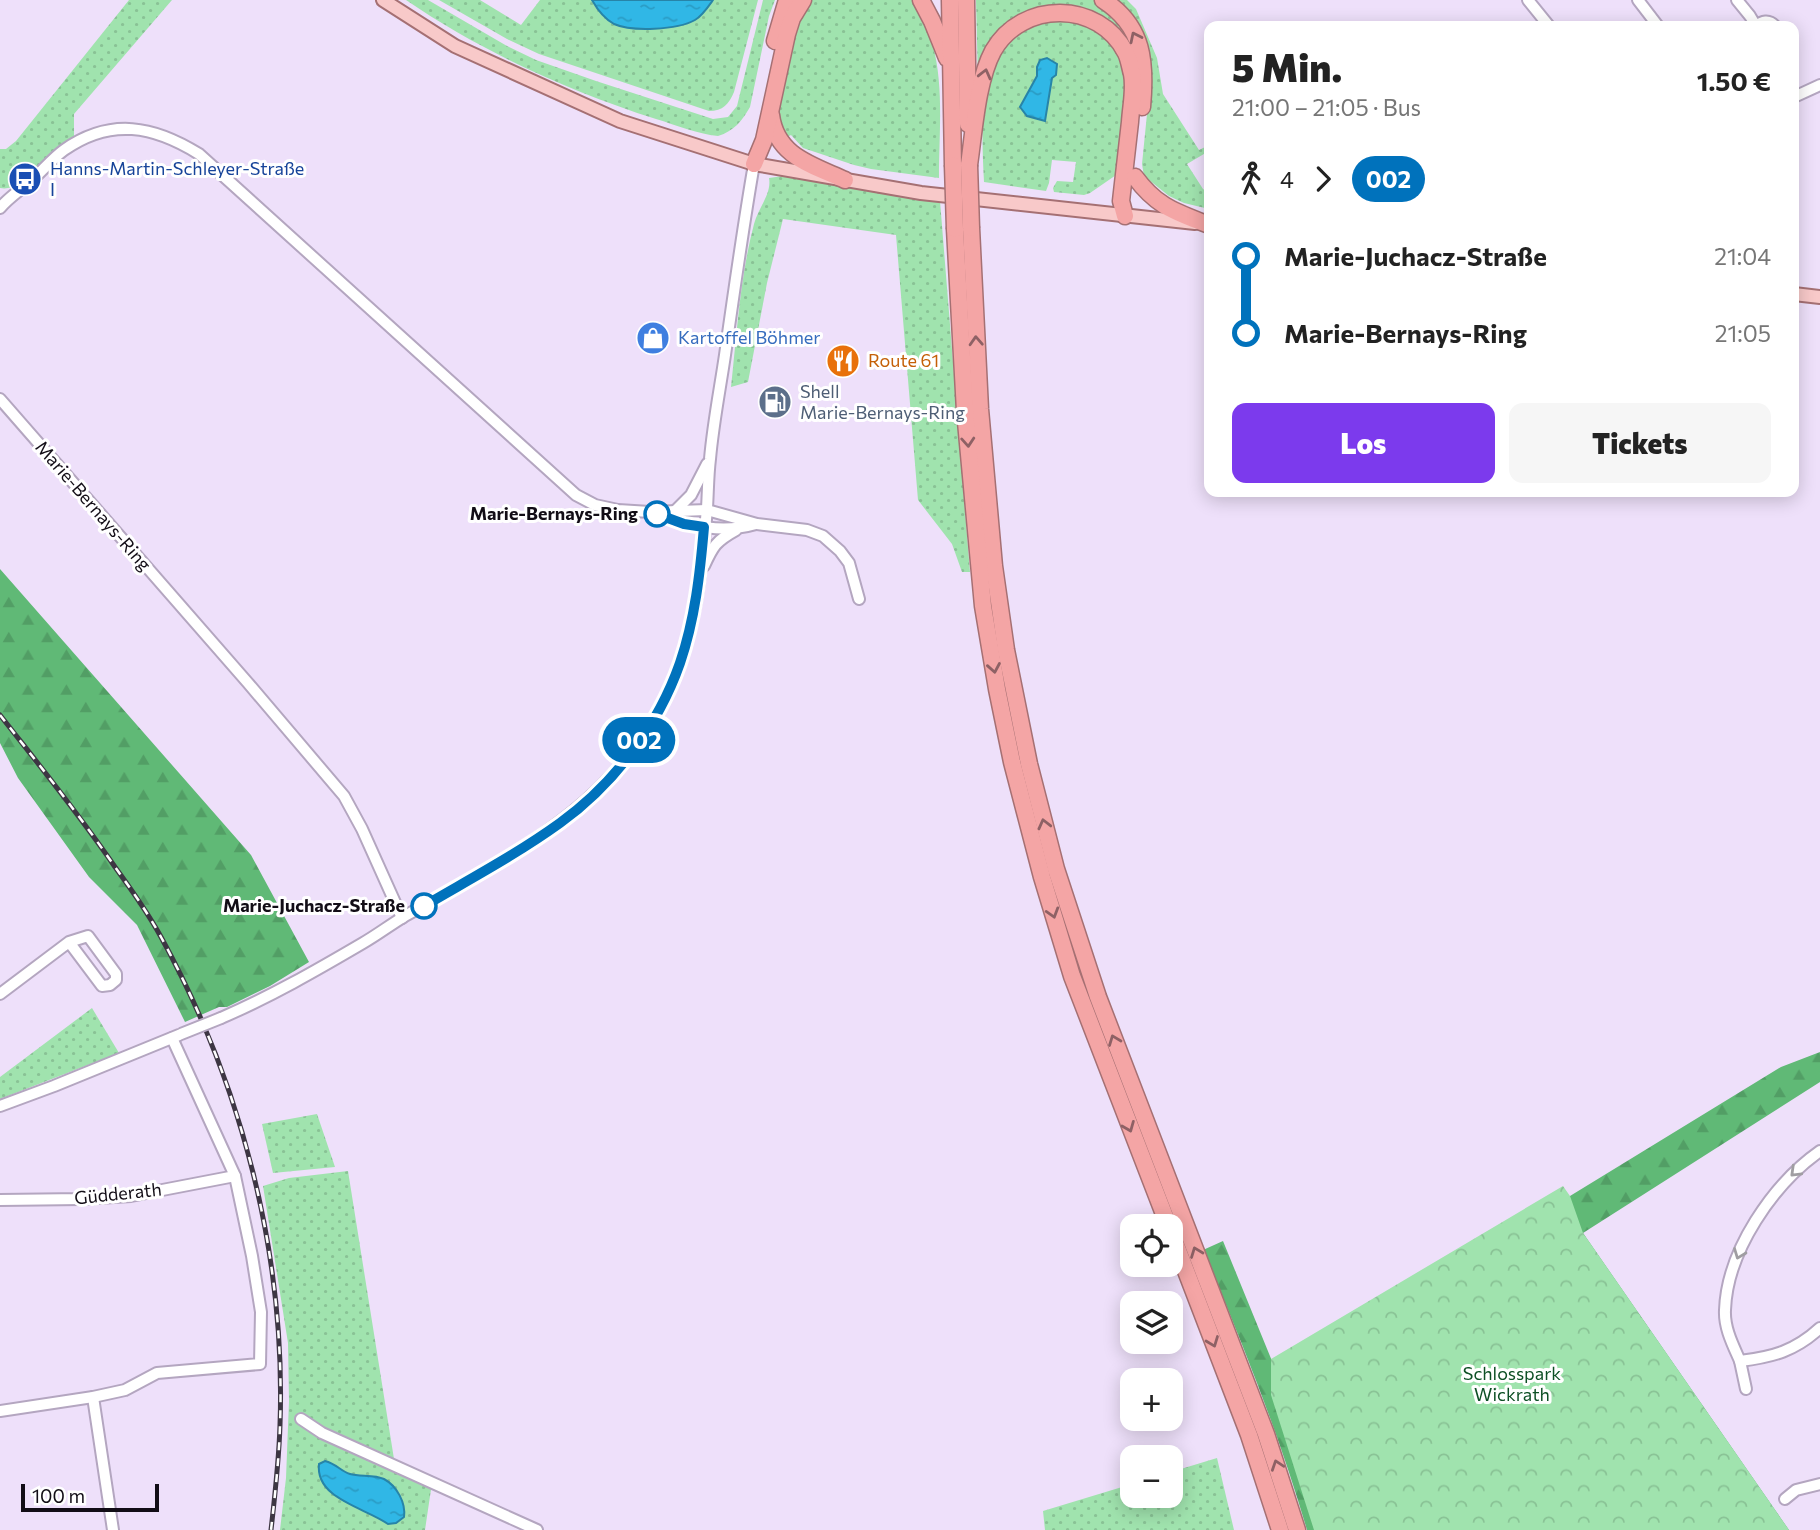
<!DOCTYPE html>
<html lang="de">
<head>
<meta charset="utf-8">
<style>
	:root { --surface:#fff; --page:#f6f6f6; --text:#222; --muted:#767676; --accent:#7c3aed }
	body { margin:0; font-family:Commissioner,sans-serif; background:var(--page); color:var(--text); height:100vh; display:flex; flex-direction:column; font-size:26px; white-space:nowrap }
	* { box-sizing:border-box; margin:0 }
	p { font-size:23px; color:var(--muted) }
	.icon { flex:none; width:38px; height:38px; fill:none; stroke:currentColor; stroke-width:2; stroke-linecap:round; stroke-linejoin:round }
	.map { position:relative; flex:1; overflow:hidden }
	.side { position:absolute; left:1204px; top:21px; width:595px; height:476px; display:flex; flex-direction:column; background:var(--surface); border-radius:14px; box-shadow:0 4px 18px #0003 }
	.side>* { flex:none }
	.badge { padding:0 14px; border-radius:23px; font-size:24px; line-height:46px }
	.buttons { position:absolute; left:1120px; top:1214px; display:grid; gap:14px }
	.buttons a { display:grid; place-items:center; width:63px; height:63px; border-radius:14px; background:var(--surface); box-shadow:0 4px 18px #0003; font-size:35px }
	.scale { position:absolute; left:21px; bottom:18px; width:138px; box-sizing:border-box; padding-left:7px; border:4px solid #120d16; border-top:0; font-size:19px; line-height:24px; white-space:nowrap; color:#120d16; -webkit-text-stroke:5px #fff; paint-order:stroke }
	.map>.badge { position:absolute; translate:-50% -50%; box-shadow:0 0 0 4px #fff }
	.legs { display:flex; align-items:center; gap:10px; height:77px; padding:0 28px; font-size:23px }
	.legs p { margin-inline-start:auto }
	.overview { display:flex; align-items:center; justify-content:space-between; height:119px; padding:0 28px }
	h1 { font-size:38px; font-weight:800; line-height:52px }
	.button { display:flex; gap:14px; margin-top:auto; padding:14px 28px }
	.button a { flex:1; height:80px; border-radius:14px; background:var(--accent); color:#fff; font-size:28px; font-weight:800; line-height:80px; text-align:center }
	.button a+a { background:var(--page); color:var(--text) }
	ul { padding:0 28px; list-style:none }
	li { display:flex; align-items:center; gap:24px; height:77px; font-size:26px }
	li i { display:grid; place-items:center; width:10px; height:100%; margin:0 9px; background:currentColor }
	li i::after { content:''; width:18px; height:18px; margin:-9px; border:5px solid; border-radius:50%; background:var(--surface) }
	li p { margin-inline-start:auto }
	li:first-child i { background:linear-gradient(#0000 50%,currentColor 0) }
	li:last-child i { background:linear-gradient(currentColor 50%,#0000 0) }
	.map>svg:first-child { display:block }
	.grass { fill:url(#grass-dots) }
	.forest { fill:url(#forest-firs) }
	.park { fill:url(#park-crowns) }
	.water { fill:url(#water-ripples); stroke:#2784a8; stroke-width:2 }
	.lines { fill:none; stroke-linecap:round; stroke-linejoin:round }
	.minor-casing { stroke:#b4a6c0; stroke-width:14 }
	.major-casing { stroke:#a57073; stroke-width:16 }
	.highway-casing { stroke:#a57073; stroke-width:19 }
	.minor { stroke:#fff; stroke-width:10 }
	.major { stroke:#f8c9c9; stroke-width:12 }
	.highway { stroke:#f4a5a5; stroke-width:16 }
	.rail-casing { stroke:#3d3643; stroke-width:5 }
	.rail { stroke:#fff; stroke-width:2.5; stroke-dasharray:8; stroke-linecap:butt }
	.minor-bridge-casing { stroke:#b4a6c0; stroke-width:14; stroke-linecap:butt }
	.highway-bridge-casing { stroke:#a57073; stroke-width:19; stroke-linecap:butt }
	.minor-bridge { stroke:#fff; stroke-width:10 }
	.highway-bridge { stroke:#f4a5a5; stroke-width:16 }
	.oneway { stroke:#8e6165 }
	.oneway2 { stroke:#a09ea2 }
	.line-1-casing { stroke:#fff; stroke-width:16 }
	.line-1 { stroke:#0072bc; stroke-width:10 }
	.stop-1-dot { fill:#fff; stroke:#0072bc; stroke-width:3.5 }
	.labels { text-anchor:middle; stroke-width:6; stroke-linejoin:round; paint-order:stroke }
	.transit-label { font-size:18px; fill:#164399; stroke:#fff; text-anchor:start }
	.shop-label { font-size:18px; fill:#366cbe; stroke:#fff; text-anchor:start }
	.food-label { font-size:18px; fill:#c56008; stroke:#fff; text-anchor:start }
	.service-label { font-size:18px; fill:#4e5e75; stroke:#fff; text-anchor:start }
	.street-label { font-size:18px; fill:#120d16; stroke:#fff }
	.stop-label { font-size:18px; font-weight:bold; fill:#120d16; stroke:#fff; text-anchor:end }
	.park-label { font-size:18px; fill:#0e5025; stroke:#fff }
</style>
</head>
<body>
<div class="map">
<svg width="1820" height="1530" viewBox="0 0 1820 1530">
	<defs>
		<pattern id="grass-dots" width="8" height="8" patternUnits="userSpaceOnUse" patternTransform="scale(1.75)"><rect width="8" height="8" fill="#a0e3ae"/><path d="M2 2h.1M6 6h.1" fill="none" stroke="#89c295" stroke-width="1.8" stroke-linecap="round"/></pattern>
		<pattern id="forest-firs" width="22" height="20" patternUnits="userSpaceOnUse" patternTransform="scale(1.75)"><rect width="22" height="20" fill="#60b976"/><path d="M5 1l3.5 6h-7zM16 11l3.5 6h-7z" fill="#529e65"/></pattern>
		<pattern id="park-crowns" width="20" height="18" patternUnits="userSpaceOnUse" patternTransform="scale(1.75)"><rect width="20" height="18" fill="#a0e3ae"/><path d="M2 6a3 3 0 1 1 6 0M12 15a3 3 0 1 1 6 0" fill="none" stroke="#89c295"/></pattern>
		<pattern id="water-ripples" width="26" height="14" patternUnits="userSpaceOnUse" patternTransform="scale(1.75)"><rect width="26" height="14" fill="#30b7e6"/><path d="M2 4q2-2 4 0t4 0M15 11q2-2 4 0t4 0" fill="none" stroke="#2a9cc5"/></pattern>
	</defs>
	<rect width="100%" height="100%" fill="#eee0fa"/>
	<g class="grass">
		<path d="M129 0H172L74 114V137C68 142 61 146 54 150 38 163 23 192 0 188V149H6L16 141Z"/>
		<path d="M406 0H428L507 46 536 60 596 81 713 119 728 117 737 106 763 0H775L769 16 750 107C742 121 734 131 718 136 697 134 676 125 656 119 569 91 482 52 406 0Z"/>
		<path d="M439 0H480L521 25 540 0H592L596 8 610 21 626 27 644 29H661L700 16 713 0H758L734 92C729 104 723 111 709 111L539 54 507 39Z"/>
		<path d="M810 0H915C920 12 926 24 930 36 945 80 939 132 939 178L871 169 854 165 803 148 791 135 783 139 775 118 798 21Z"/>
		<path d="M976 0H1097C1155 35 1141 97 1134 153L1131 152C1134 120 1143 82 1130 51 1106 0 1032 0 997 38 988 51 984 67 978 82Z"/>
		<polygon points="1113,0 1127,0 1136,9 1157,58 1163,94 1199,150 1209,145 1209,151 1187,164 1203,189 1209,193 1209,209 1184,203 1169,196 1144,176 1142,164 1151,74"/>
		<path d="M1040 18 1090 22 1113 40 1125 61 1128 85 1119 173 1090 193 1084 195 1054 192 1053 188 1057 181 1073 182 1076 162 1052 160 1049 183 1046 191 984 182C982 140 978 80 1005 44 1013 34 1029 26 1040 18Z"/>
		<path d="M783 176 940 201 970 572H962L952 544 918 500 896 235 783 219 767 283 748 382 731 387C737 333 740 277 754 224 758 208 772 194 769 178Z"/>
		<polygon points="92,1008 119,1053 0,1099 0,1077"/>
		<polygon points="317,1114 335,1167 273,1173 262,1124"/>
		<polygon points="348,1171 394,1459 433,1476 425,1530 280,1530 286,1478 289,1401 288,1343 263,1186 289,1178"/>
		<polygon points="1217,1458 1234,1530 1045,1530 1043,1511 1132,1484 1132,1496 1171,1496 1171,1472"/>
	</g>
	<g class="forest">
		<polygon points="0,569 251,855 309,962 270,986 227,1007 219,1007 185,1022 137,925 89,877 18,778 0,743"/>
		<polygon points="1820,1052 1820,1082 1583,1233 1789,1530 1734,1530 1665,1500 1569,1199 1570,1196 1781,1067"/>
		<path d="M1223 1241 1279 1378 1373 1530H1307C1279 1434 1242 1342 1203 1250Z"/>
	</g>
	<polygon class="park" points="1563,1186 1570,1196 1583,1233 1789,1530 1314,1530 1271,1395 1271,1359"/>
	<g class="water">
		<path d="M592 0H713C708 7 702 16 695 20 677 30 632 32 614 24 605 19 597 9 592 0Z"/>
		<polygon points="1047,58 1057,64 1056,75 1052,78 1045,121 1027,116 1020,107 1037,76 1037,67 1040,60"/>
		<path d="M325 1461C337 1464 340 1471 350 1474 360 1477 374 1474 384 1479 397 1486 406 1503 404 1517L396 1523 388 1524C366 1508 315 1499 319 1464Z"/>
	</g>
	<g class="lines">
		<defs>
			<g id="minor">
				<polyline points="1528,0 1549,26"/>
				<polyline points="1638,0 1658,26"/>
				<polyline points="1737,0 1750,16 1756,26"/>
				<path d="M1756 26C1762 21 1769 19 1775 26"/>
				<polyline points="1794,97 1820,85"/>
				<path d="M0 208C9 197 22 189 33 179 43 170 53 158 64 150 111 117 154 126 199 154L576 495 595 505 618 510 650 512 707 510 757 524 807 530 823 536 840 551 849 563 859 599"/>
				<polyline points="0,399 248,683 344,796 362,829 402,918"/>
				<polyline points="675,511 691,495 707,464"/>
				<path d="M659 515C693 526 721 534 756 524"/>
				<path d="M704 566C713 546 716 541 736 530"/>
				<polyline points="0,994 69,942 88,936 116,974 116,980 110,985 102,986 69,942"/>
				<path d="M221 1018C270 997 317 970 363 943 377 935 390 925 405 916 514 854 621 804 673 681 696 627 702 566 707 508 708 492 708 475 710 459 713 424 720 389 725 355 734 291 743 227 754 164"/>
				<polyline points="0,1106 54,1086 179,1035"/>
				<path d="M1820 1151C1773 1184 1727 1251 1725 1310 1724 1328 1733 1345 1740 1361 1773 1357 1795 1351 1820 1328"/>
				<polyline points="0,1200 82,1199 131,1196 235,1176"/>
				<polyline points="1740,1361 1746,1389"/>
				<polyline points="93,1397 113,1530"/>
				<polyline points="0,1411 93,1397 125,1390 157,1373 260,1364 261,1312 252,1256 235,1176 172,1038"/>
				<polyline points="301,1419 322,1433 537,1530"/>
				<polyline points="1785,1499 1796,1490 1820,1484"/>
			</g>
			<g id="major">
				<polyline points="383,0 455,46 620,121 754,164 921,193 1195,223"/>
				<polyline points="1794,294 1820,297"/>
			</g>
			<g id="highway">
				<polyline points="921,0 932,21 947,58"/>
				<polyline points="950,0 953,165"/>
				<polyline points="966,0 968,124"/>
				<path d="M1103 0C1144 26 1146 63 1142 107"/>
				<polyline points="775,41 787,0"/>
				<path d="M771 115C776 156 812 165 845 180"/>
				<polyline points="754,164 764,140 787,34 792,18 803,0"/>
				<path d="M969 165C974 131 977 81 993 51 1022 0 1099 0 1126 53 1129 59 1130 67 1132 74 1135 89 1131 106 1130 122 1127 148 1124 175 1121 201L1125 216"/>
				<path d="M1135 177C1157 207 1176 212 1209 225"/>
				<polyline points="971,228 980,409 994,566 1006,650 1029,764 1056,869 1098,997 1266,1434 1297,1530"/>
				<polyline points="955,229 965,411 983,606 997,689 1012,762 1042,877 1072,976 1169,1227"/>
				<polyline points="1171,1232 1249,1435 1280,1530"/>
			</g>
		</defs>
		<use href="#minor" class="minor-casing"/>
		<use href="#major" class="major-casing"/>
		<use href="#highway" class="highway-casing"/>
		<use href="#minor" class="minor"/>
		<use href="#major" class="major"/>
		<use href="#highway" class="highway"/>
		<defs>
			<path id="rail" d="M0 715C39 765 79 814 115 867 131 889 148 913 161 937 242 1085 286 1256 280 1425 279 1460 275 1495 271 1530"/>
		</defs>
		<use href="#rail" class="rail-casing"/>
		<use href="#rail" class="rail"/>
		<defs>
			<polyline id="minor-bridge" points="181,1034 221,1018"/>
			<g id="highway-bridge">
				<polyline points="953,165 955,229"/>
				<polyline points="969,165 971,228"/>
			</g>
		</defs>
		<use href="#minor-bridge" class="minor-bridge-casing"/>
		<use href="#highway-bridge" class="highway-bridge-casing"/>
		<use href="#minor-bridge" class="minor-bridge"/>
		<use href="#highway-bridge" class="highway-bridge"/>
	</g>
	<defs><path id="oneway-chevron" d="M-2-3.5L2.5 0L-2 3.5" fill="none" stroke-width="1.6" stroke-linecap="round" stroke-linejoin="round" transform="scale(1.75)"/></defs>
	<g class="oneway">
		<use href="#oneway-chevron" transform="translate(1135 37) rotate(-116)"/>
		<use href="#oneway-chevron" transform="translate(985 74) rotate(-76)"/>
		<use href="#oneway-chevron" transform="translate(976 341) rotate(-93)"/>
		<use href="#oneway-chevron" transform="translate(968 442) rotate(86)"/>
		<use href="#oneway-chevron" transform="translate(994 668) rotate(80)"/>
		<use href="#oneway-chevron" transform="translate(1044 824) rotate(-104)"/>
		<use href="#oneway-chevron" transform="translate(1053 913) rotate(73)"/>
		<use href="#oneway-chevron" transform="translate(1114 1040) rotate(-111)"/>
		<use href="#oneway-chevron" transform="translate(1129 1127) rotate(68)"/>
		<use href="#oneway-chevron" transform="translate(1196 1252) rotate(-111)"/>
		<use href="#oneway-chevron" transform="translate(1213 1342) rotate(69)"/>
		<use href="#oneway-chevron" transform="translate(1277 1465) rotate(-109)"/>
	</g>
	<g class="oneway2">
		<use href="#oneway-chevron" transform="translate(1795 1172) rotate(136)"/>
		<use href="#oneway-chevron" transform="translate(1739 1254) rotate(111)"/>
	</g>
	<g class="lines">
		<defs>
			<path id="line-1" d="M424 906C470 879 517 854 560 823 614 784 658 726 680 663 695 619 700 574 704 527L684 524 657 514"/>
		</defs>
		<use href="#line-1" class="line-1-casing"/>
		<use href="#line-1" class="line-1"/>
	</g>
	<defs>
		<symbol id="bus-disc" viewBox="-11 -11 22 22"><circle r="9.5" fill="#1a4fb4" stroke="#fff"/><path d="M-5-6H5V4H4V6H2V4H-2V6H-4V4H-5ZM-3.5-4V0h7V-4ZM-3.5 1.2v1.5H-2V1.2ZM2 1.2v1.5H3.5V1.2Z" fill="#fff"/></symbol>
		<symbol id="shop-disc" viewBox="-11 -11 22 22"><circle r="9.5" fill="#3f7fe0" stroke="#fff"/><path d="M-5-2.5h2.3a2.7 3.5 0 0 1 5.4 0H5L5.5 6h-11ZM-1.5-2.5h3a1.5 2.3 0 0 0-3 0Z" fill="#fff"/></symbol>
		<symbol id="restaurant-disc" viewBox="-11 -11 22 22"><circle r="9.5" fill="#e8710a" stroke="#fff"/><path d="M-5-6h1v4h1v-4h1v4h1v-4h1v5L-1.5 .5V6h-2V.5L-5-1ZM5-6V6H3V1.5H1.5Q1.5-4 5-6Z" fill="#fff"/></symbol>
		<symbol id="fuel-disc" viewBox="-11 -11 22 22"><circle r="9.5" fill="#5c6f8a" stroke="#fff"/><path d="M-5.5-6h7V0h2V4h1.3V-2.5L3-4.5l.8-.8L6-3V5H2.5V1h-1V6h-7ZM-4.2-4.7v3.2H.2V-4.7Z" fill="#fff"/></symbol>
	</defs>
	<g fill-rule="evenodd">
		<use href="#bus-disc" x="6" y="160" width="38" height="38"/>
		<use href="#shop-disc" x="634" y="319" width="38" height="38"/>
		<use href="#restaurant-disc" x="824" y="342" width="38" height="38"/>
		<use href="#fuel-disc" x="756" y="383" width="38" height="38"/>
	</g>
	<g class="stop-1-dot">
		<circle cx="657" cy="514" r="12"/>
		<circle cx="424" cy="906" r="12"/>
	</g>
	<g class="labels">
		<g class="transit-label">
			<text x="50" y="175">Hanns-Martin-Schleyer-Straße<tspan x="50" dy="21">I</tspan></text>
		</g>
		<g class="shop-label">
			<text x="678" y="344">Kartoffel Böhmer</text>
		</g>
		<g class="food-label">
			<text x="868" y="367">Route 61</text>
		</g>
		<g class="service-label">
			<text x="800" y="398">Shell<tspan x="800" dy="21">Marie-Bernays-Ring</tspan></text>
		</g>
		<g class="street-label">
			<text transform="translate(93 506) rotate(49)" y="6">Marie-Bernays-Ring</text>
			<text transform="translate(118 1194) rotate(-6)" y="6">Güdderath</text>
		</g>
		<g class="stop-label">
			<text x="638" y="520">Marie-Bernays-Ring</text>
			<text x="405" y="912">Marie-Juchacz-Straße</text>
		</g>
		<g class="park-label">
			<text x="1512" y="1380">Schlosspark<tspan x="1512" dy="21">Wickrath</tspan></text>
		</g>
	</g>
</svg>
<div class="buttons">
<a><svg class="icon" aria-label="locate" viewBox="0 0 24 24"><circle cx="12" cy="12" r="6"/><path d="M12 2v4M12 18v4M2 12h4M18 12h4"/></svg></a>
<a><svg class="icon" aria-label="layers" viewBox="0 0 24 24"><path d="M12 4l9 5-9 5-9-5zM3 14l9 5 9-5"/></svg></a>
<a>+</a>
<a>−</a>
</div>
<div class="scale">100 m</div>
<b class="badge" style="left:639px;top:740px;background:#0072bc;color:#fff">002</b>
<section class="side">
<div class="overview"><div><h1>5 Min.</h1><p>21:00 – 21:05 · Bus</p></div><b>1.50 €</b></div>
<div class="legs"><svg class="icon" aria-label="walk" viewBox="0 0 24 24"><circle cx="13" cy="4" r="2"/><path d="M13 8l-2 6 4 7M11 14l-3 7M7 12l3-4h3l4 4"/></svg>4<svg class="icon" aria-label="forward" viewBox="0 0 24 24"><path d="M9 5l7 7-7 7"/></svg><b class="badge" style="background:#0072bc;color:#fff">002</b></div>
<ul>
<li><i style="color:#0072bc"></i><b>Marie-Juchacz-Straße</b><p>21:04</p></li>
<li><i style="color:#0072bc"></i><b>Marie-Bernays-Ring</b><p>21:05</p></li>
</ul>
<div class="button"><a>Los</a><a>Tickets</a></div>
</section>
</div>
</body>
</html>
